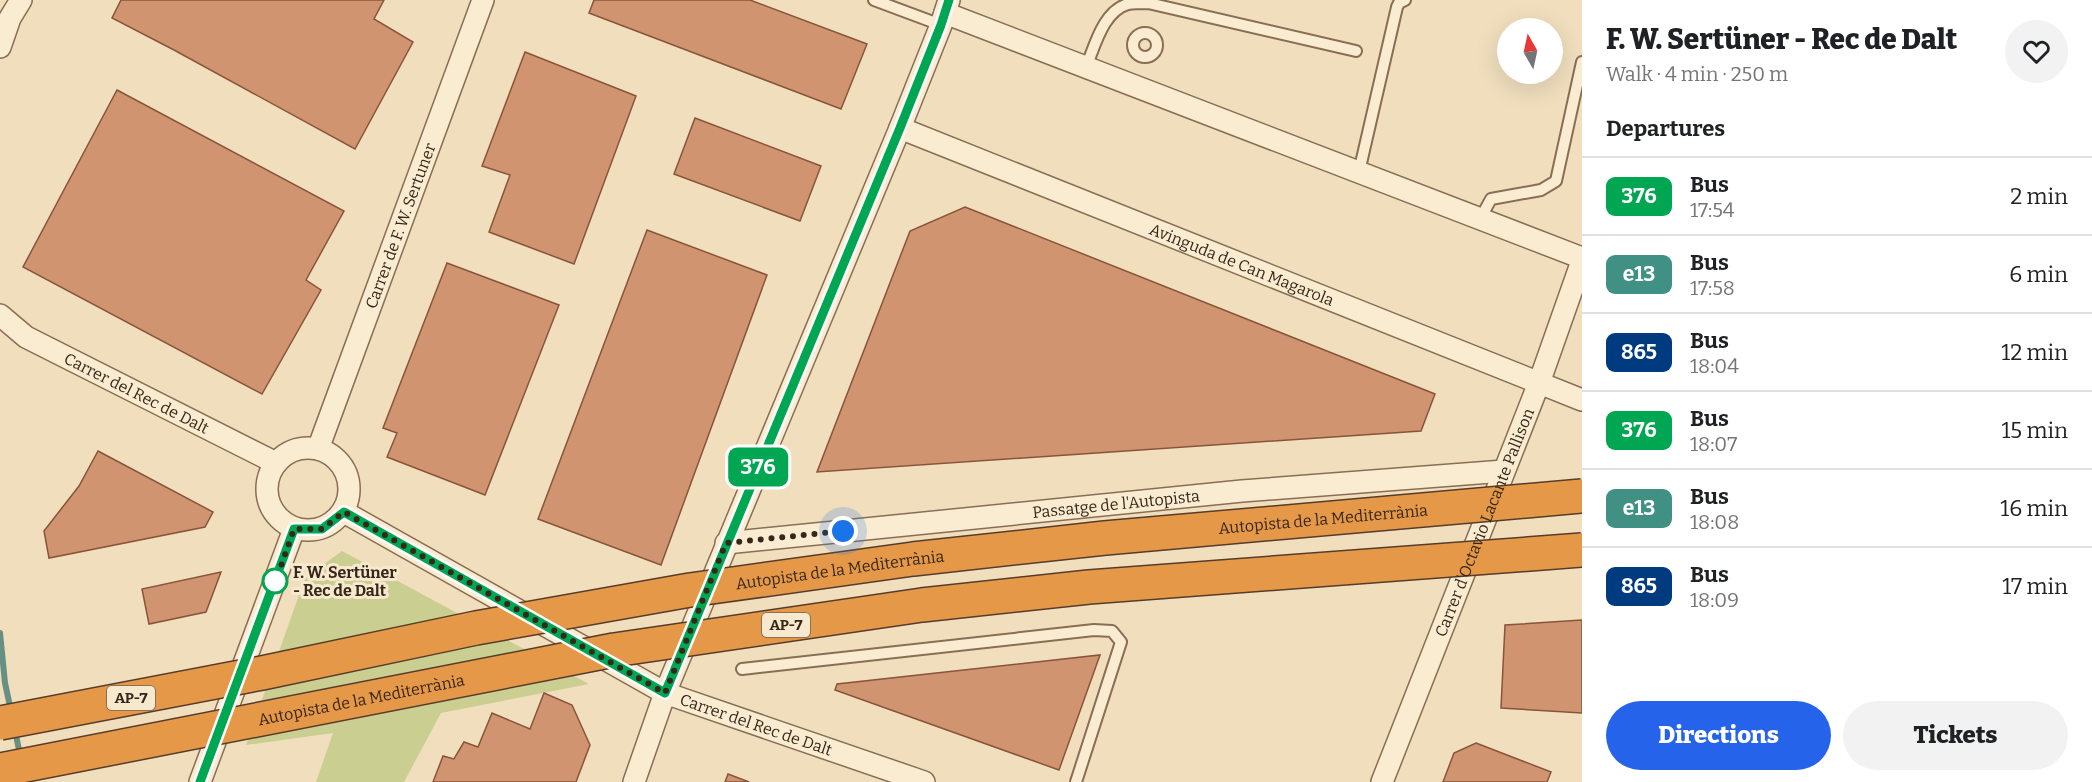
<!DOCTYPE html>
<html lang="en">
<head>
<meta charset="utf-8">
<style>
	:root { --surface:#fff; --page:#f2f2f2; --text:#202124; --muted:#757577; --line:#e0e0e0; --accent:#2563eb }
	body { margin:0; font-family:Bitter,serif; background:var(--page); color:var(--text); height:100vh; display:flex; flex-direction:column; font-size:22px; white-space:nowrap }
	* { box-sizing:border-box; margin:0 }
	p { font-size:20px; color:var(--muted) }
	.icon { flex:none; width:33px; height:33px; fill:none; stroke:currentColor; stroke-width:2; stroke-linecap:round; stroke-linejoin:round }
	.map { position:relative; flex:1; overflow:hidden }
	.sheet { display:flex; flex-direction:column; background:var(--surface); width:510px }
	.sheet>* { flex:none }
	.badge { padding:0 12px; border-radius:9px; font-size:21px; line-height:39px }
	.needle { width:39px; rotate:351deg }
	.controls { position:absolute; left:1497px; top:18px; display:grid; gap:12px }
	.controls a { display:grid; place-items:center; width:66px; height:66px; border-radius:50%; background:var(--surface); box-shadow:0 6px 24px #0002; font-size:30px }
	.you { position:absolute; width:30px; height:30px; margin:-15px; border:4px solid #fff; border-radius:50%; background:#1a73e8; box-shadow:0 0 0 9px #1a73e833 }
	.map>.badge { position:absolute; translate:-50% -50%; box-shadow:0 0 0 3px #fff }
	h2 { padding:0 24px; font-size:22px; line-height:54px }
	.round { display:grid; place-items:center; flex:none; width:63px; height:63px; border-radius:32px; background:var(--page) }
	.overview { display:flex; align-items:center; justify-content:space-between; height:102px; padding:0 24px }
	h1 { font-size:28px; font-weight:800; line-height:45px }
	.primary-button { display:flex; gap:12px; margin-top:auto; padding:12px 24px }
	.primary-button a { flex:1; height:69px; border-radius:36px; background:var(--accent); color:#fff; font-size:24px; font-weight:800; line-height:69px; text-align:center }
	.primary-button a+a { background:var(--page); color:var(--text) }
	ul { padding:0; list-style:none }
	li { display:flex; align-items:center; gap:18px; height:78px; padding:0 24px; border-top:2px solid var(--line) }
	li div { flex:1 }
	li b { display:block; font-size:22px }
	li em { font-style:normal }
	li .badge { min-width:66px; font-weight:700; text-align:center }
	main { display:flex; flex:1; min-height:0 }
	.map>svg:first-child { display:block }
	.green { fill:#cace91 }
	.lines { fill:none; stroke-linecap:round; stroke-linejoin:round }
	.stream { stroke:#688f83; stroke-width:6 }
	.building { fill:#d09471; stroke:#89553a; stroke-width:1.5 }
	.service-casing { stroke:#896e55; stroke-width:14 }
	.minor-casing { stroke:#896e55; stroke-width:24 }
	.service { stroke:#faecd1; stroke-width:10 }
	.minor { stroke:#faecd1; stroke-width:21 }
	.motorway-bridge-casing { stroke:#563c2a; stroke-width:36; stroke-linecap:butt }
	.motorway-bridge { stroke:#e59848; stroke-width:33 }
	.line-casing { stroke:#fff; stroke-width:14 }
	.line { stroke:#00a651; stroke-width:9 }
	.walk { stroke:#37271b; stroke-width:6; stroke-dasharray:0 10.8 }
	.stop-dot { fill:#fff; stroke:#00a651; stroke-width:3 }
	.labels { text-anchor:middle; stroke-width:6; stroke-linejoin:round; paint-order:stroke }
	.shield { fill:#f7e9cd; stroke:#716150; stroke-width:1.5 }
	.shield-label { font-size:15px; font-weight:bold; fill:#37271b }
	.street-label { font-size:16px; fill:#37271b; stroke:#f7e9cd }
	.stop-label { font-size:16px; font-weight:bold; fill:#37271b; stroke:#f7e9cd; text-anchor:start }
</style>
</head>
<body>
<main>
<div class="map">
<svg width="1582" height="782" viewBox="0 0 1582 782">
	<rect width="100%" height="100%" fill="#f0debd"/>
	<polygon class="green" points="342,551 589,684 441,713 404,782 316,782 333,733 246,745 305,578"/>
	<g class="lines">
		<g class="stream">
			<polyline points="0,633 5,683 11,711"/>
			<polyline points="15,730 20,755"/>
		</g>
	</g>
	<g class="building">
		<polygon points="121,0 384,0 374,19 413,42 355,149 174,50 112,18"/>
		<polygon points="594,0 750,0 867,44 841,109 589,13"/>
		<polygon points="525,52 636,96 574,264 489,232 510,175 482,166"/>
		<polygon points="117,90 344,211 306,280 321,290 262,394 23,267"/>
		<polygon points="695,118 821,166 800,221 674,174"/>
		<polygon points="965,207 1435,394 1421,431 817,472 910,231"/>
		<polygon points="647,230 767,275 661,565 538,519"/>
		<polygon points="447,263 559,305 485,495 387,457 397,433 383,428"/>
		<polygon points="98,451 213,512 205,527 49,558 44,531 79,486"/>
		<polygon points="221,572 206,612 149,624 142,589"/>
		<polygon points="1582,620 1582,713 1501,708 1505,625"/>
		<polygon points="1100,655 1059,770 835,690 837,684"/>
		<polygon points="544,693 572,705 590,745 576,782 433,782 443,756 454,759 464,742 478,747 492,713 530,729"/>
		<polygon points="1476,743 1551,772 1547,782 1443,782 1454,753"/>
		<polygon points="728,774 749,782 725,782"/>
	</g>
	<g class="lines">
		<defs>
			<g id="service">
				<polyline points="874,0 941,25"/>
				<circle cx="1145" cy="45" r="12"/>
				<path d="M1086 67C1095 46 1103 11 1128 4 1134 3 1141 3 1148 3L1356 51"/>
				<polyline points="1359,172 1397,7 1399,3 1405,0"/>
				<polyline points="1480,219 1491,199 1541,190 1556,181 1582,62"/>
				<polyline points="742,669 1094,630 1112,631 1121,642 1076,782"/>
			</g>
			<g id="minor">
				<polyline points="945,13 1582,258"/>
				<polyline points="0,47 10,18 21,0"/>
				<path id="s1" d="M900 128 1582 400"/>
				<path id="s2" d="M0 315 26 337 276 463"/>
				<circle cx="308" cy="489" r="41"/>
				<path id="s3" d="M318 449 483 0"/>
				<path id="s4" d="M344 512 665 693 924 782"/>
				<path id="s5" d="M726 543 1242 491 1504 471"/>
				<polyline points="200,782 294,529"/>
				<polyline points="634,782 665,693 900,128 941,25 949,0"/>
				<path id="s6" d="M1382 782 1539 383 1582 261"/>
			</g>
		</defs>
		<use href="#service" class="service-casing"/>
		<use href="#minor" class="minor-casing"/>
		<use href="#service" class="service"/>
		<use href="#minor" class="minor"/>
		<defs>
			<g id="motorway-bridge">
				<path id="s7" d="M0 723 262 673 476 628 690 590 913 559 1105 538 1582 496"/>
				<path id="s8" d="M0 770 614 650 922 605 1089 587 1582 550"/>
			</g>
		</defs>
		<use href="#motorway-bridge" class="motorway-bridge-casing"/>
		<use href="#motorway-bridge" class="motorway-bridge"/>
	</g>
	<g class="lines">
		<defs>
			<polyline id="line" points="200,782 294,529 322,529 344,512 665,693 900,128 941,25 949,0"/>
		</defs>
		<use href="#line" class="line-casing"/>
		<use href="#line" class="line"/>
		<polyline class="walk" points="275,581 275,583 294,529 322,529 344,512 665,693 726,543 843,531"/>
	</g>
	<circle class="stop-dot" cx="275" cy="581" r="12"/>
	<g class="labels">
		<g class="shield">
			<rect x="762" y="613" width="48" height="24" rx="4.5"/>
			<rect x="107" y="686" width="48" height="24" rx="4.5"/>
		</g>
		<g class="shield-label">
			<text x="786" y="630">AP-7</text>
			<text x="131" y="703">AP-7</text>
		</g>
		<g class="street-label">
			<text dy="6" stroke="none"><textPath href="#s3" startOffset="238">Carrer de F. W. Sertuner</textPath></text>
			<text dy="6" stroke="none"><textPath href="#s1" startOffset="368">Avinguda de Can Magarola</textPath></text>
			<text dy="6" stroke="none"><textPath href="#s2" startOffset="158">Carrer del Rec de Dalt</textPath></text>
			<text dy="6" stroke="none"><textPath href="#s5" startOffset="392">Passatge de l'Autopista</textPath></text>
			<text dy="6" stroke="none"><textPath href="#s7" startOffset="1340">Autopista de la Mediterrània</textPath></text>
			<text dy="6" stroke="none"><textPath href="#s6" startOffset="279">Carrer d'Octavio Lacante Pallison</textPath></text>
			<text dy="6" stroke="none"><textPath href="#s7" startOffset="854">Autopista de la Mediterrània</textPath></text>
			<text dy="6" stroke="none"><textPath href="#s8" startOffset="368">Autopista de la Mediterrània</textPath></text>
			<text dy="6" stroke="none"><textPath href="#s4" startOffset="465">Carrer del Rec de Dalt</textPath></text>
		</g>
		<g class="stop-label">
			<text x="293" y="578">F. W. Sertüner<tspan x="293" dy="18">- Rec de Dalt</tspan></text>
		</g>
	</g>
</svg>
<div class="controls">
<a><svg class="needle" viewBox="-14 -14 28 28"><path d="M0-13l5 13h-10z" fill="#e53935"/><path d="M0 13l5-13h-10z" fill="#757577"/></svg></a>
</div>
<div class="you" style="left:843px;top:531px"></div>
<b class="badge" style="left:758px;top:467px;background:#00a651;color:#fff">376</b>
</div>
<section class="sheet">
<div class="overview"><div><h1>F. W. Sertüner - Rec de Dalt</h1><p>Walk · 4 min · 250 m</p></div><a class="round"><svg class="icon" aria-label="heart" viewBox="0 0 24 24"><path d="M12 20l-8-8c-3-5 5-10 8-4 3-6 11-1 8 4z"/></svg></a></div>
<h2>Departures</h2>
<ul>
<li><span class="badge" style="background:#00a651;color:#fff">376</span><div><b>Bus</b><p>17:54</p></div><em>2 min</em></li>
<li><span class="badge" style="background:#409183;color:#fff">e13</span><div><b>Bus</b><p>17:58</p></div><em>6 min</em></li>
<li><span class="badge" style="background:#003b80;color:#fff">865</span><div><b>Bus</b><p>18:04</p></div><em>12 min</em></li>
<li><span class="badge" style="background:#00a651;color:#fff">376</span><div><b>Bus</b><p>18:07</p></div><em>15 min</em></li>
<li><span class="badge" style="background:#409183;color:#fff">e13</span><div><b>Bus</b><p>18:08</p></div><em>16 min</em></li>
<li><span class="badge" style="background:#003b80;color:#fff">865</span><div><b>Bus</b><p>18:09</p></div><em>17 min</em></li>
</ul>
<div class="primary-button"><a>Directions</a><a>Tickets</a></div>
</section>
</main>
</body>
</html>
